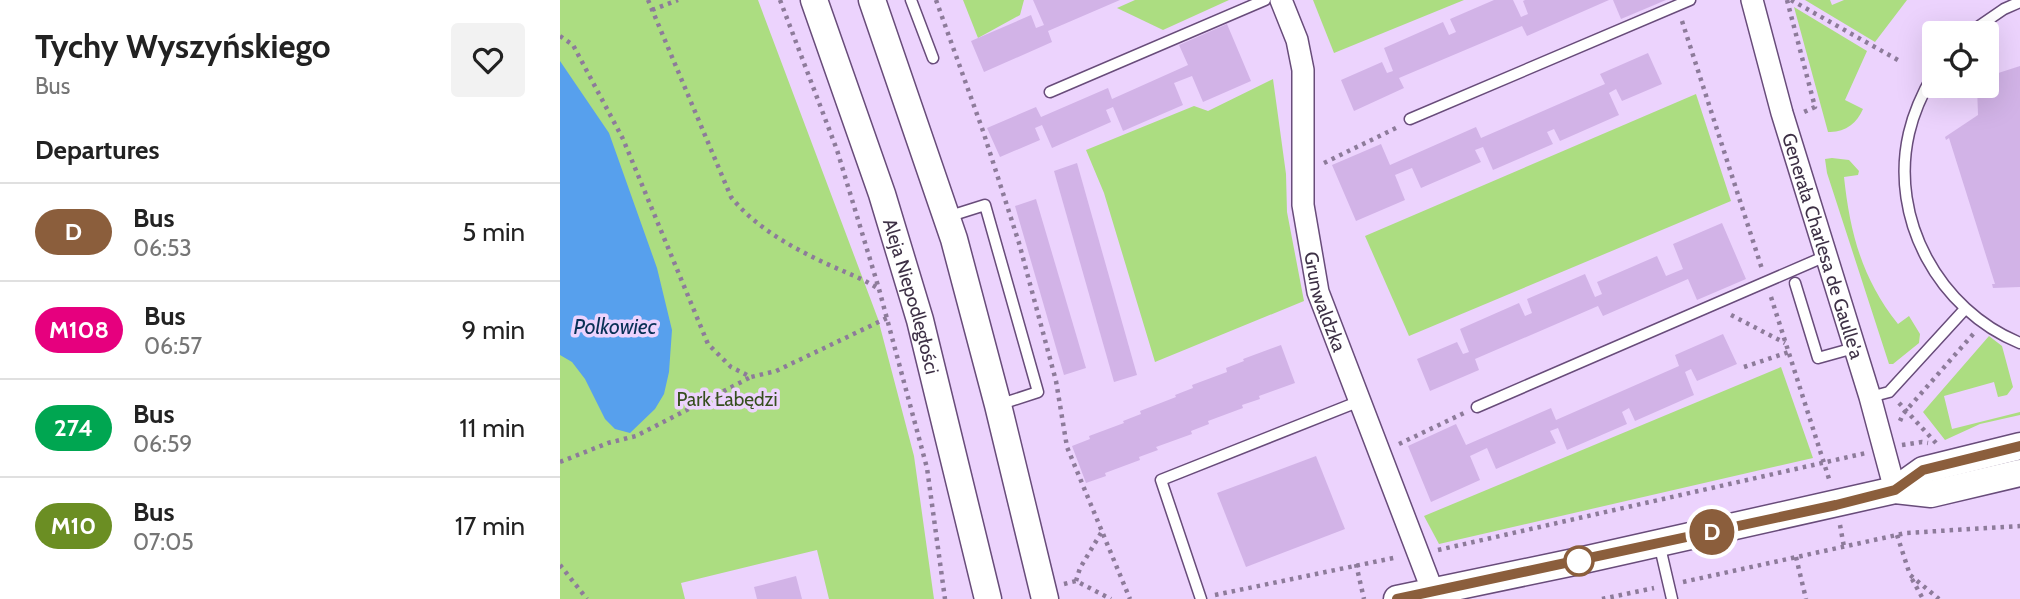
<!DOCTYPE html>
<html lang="en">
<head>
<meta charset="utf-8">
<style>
	:root { --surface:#fff; --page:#f2f2f2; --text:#222; --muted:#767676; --line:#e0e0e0 }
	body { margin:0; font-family:Cabin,sans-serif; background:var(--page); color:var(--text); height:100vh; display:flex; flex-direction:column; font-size:26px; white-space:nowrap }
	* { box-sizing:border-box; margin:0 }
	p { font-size:23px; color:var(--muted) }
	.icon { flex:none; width:38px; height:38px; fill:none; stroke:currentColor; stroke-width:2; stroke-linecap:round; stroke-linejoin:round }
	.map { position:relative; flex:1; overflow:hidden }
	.panel { display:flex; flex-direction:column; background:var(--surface); width:560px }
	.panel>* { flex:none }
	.badge { padding:0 14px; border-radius:23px; font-size:24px; line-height:46px }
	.controls { position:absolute; left:1362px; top:21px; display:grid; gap:14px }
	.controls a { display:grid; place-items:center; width:77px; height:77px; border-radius:7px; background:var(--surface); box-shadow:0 7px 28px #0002; font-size:35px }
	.map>.badge { position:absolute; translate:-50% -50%; box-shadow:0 0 0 4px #fff }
	h2 { padding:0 35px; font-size:26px; line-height:63px }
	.round { display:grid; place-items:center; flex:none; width:74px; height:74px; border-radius:7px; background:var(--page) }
	.headline { display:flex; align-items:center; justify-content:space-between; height:119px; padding:0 35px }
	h1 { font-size:33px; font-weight:800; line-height:52px }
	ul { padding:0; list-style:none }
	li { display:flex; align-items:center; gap:21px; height:98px; padding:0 35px; border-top:2px solid var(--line) }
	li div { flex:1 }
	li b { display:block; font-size:26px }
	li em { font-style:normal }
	li .badge { min-width:77px; font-weight:700; text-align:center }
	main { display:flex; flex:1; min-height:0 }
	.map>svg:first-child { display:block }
	.green { fill:#acdd81 }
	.water { fill:#57a0ed }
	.building { fill:#d2b3e7 }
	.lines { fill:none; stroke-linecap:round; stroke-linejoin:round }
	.service-casing { stroke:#684c7a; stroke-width:13 }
	.minor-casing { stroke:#684c7a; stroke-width:24 }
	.tertiary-casing { stroke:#684c7a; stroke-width:29 }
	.path { stroke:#8d7b9a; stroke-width:4.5; stroke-dasharray:3.5 5; stroke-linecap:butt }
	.service { stroke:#fff; stroke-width:10 }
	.minor { stroke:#fff; stroke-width:21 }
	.tertiary { stroke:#fff; stroke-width:26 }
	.line-casing { stroke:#fff; stroke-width:16 }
	.line { stroke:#8b5e3c; stroke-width:10 }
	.stop-dot { fill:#fff; stroke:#8b5e3c; stroke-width:3.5 }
	.labels { text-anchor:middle; stroke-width:7; stroke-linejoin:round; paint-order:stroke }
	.street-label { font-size:19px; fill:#3d3045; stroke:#ecd3fd }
	.park-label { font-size:19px; fill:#364f1e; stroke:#ecd3fd }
	.water-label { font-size:21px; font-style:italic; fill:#083055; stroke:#ecd3fd }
</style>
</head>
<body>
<main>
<section class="panel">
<div class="headline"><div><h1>Tychy Wyszyńskiego</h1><p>Bus</p></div><a class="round"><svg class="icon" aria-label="heart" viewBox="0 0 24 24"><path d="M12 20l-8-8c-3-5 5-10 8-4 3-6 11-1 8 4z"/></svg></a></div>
<h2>Departures</h2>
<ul>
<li><span class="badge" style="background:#8b5e3c;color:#fff">D</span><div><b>Bus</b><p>06:53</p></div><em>5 min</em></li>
<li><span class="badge" style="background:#e6007e;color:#fff">M108</span><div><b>Bus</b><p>06:57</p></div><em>9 min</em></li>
<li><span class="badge" style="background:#00a651;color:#fff">274</span><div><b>Bus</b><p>06:59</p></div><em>11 min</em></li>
<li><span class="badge" style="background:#6b8e23;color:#fff">M10</span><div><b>Bus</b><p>07:05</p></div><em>17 min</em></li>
</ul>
</section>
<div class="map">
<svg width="1460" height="599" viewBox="0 0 1460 599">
	<rect width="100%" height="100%" fill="#ecd3fd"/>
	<g class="green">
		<polygon points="0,0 198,0 318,319 354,456 374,599 269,599 257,550 121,583 125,599 0,599"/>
		<polygon points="403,0 464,0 460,15 418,38"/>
		<polygon points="575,0 669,0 603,30 557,8"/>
		<polygon points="753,0 904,0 774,53"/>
		<polygon points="1245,0 1270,0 1272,5 1284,0 1347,0 1315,42"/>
		<path d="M1234 7 1307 51 1285 100 1303 109C1297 123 1285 133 1268 132Z"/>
		<polygon points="713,79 726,174 727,212 744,301 595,362 544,193 526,150 634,106 648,111"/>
		<polygon points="1136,94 1171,201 849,336 805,236"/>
		<path d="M1272 158 1289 160 1299 171 1298 175 1284 177C1290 233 1302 279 1338 324L1349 316 1360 334 1359 343 1333 364H1329L1267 173 1265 159Z"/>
		<polygon points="1429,336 1442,346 1453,387 1447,395 1438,397 1434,382 1384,396 1392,429 1460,412 1460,415 1420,424 1385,440 1363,412"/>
		<polygon points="1221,367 1253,458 879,544 864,516"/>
	</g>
	<polygon class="water" points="0,61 49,133 97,268 112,330 109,372 104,394 95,409 70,433 55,429 45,419 25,379 12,362 0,355"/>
	<g class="building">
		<polygon points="473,0 560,0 488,31 492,42 424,72 411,41 471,15 476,28 484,25"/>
		<polygon points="934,0 953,0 961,17 968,14 963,1 965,0 1049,0 967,36 962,26 839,78 844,88 794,111 781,80 822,62 827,73 833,71 824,48 883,22 889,35 896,32 890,19"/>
		<polygon points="1053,0 1106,0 1061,19"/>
		<polygon points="667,24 691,81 643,102 632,76 614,83 623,105 563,131 553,107 546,110 551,122 492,148 482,125 475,128 480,140 440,157 427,128 476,107 481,117 548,88 552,99 628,65 619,45"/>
		<polygon points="1088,53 1102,84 1062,101 1056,89 1049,93 1059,115 1000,141 994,129 987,132 993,144 933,170 923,147 915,150 921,162 861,188 852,168 835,175 845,200 796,221 772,165 821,144 830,165 916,127 921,138 1045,84 1040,74"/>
		<polygon points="1460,66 1460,287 1433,288 1432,284 1435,284 1389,138 1386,140 1385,137 1418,115 1417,86 1426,86 1426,77"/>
		<polygon points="517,163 577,375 554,382 494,171"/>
		<polygon points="476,199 526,368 504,375 455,206"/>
		<polygon points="1162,223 1186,279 1137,300 1128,279 1043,316 1038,306 915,359 919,370 870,391 857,359 897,342 903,354 909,352 900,329 959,303 965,316 972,313 967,299 1025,274 1035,297 1042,294 1037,282 1097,256 1106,276 1123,269 1113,244"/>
		<polygon points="1163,334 1177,364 1137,381 1131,369 1125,372 1134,395 1075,421 1069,408 1062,412 1067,424 1007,450 998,428 990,431 996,443 936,469 927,448 910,456 920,480 871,502 848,446 896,424 906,445 991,408 996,420 1119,366 1115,355"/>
		<polygon points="721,345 735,383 699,396 700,399 682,405 683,408 648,421 649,424 631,431 632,434 596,447 598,450 579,457 580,460 545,473 546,476 526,483 512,446 530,439 529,436 564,423 563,421 581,414 580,411 616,397 615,395 633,388 632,385 667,372 666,368 684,361 683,359"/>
		<polygon points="756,456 785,529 686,567 657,493"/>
		<polygon points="236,576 242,599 197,599 194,587"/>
	</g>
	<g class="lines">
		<defs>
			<g id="service">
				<polyline points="351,0 373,58"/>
				<polyline points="1409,33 1444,9 1460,2"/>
				<path d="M1374 73C1363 92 1354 111 1349 133 1329 219 1379 310 1460 343"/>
				<polyline points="490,92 705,0"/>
				<polyline points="850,119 1130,0"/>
				<polyline points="387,217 425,205 478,392 438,405"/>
				<polyline points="1235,283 1258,358 1294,348"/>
				<polyline points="1310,397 1329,392 1405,309"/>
				<polyline points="917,407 1266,256"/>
				<polyline points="1099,543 1112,599"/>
				<polyline points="641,599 601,480 800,401"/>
			</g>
			<g id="minor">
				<path id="s1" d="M721 0 737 40 743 70V205L758 292 873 592"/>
				<path id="s2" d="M1192 0 1222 113 1310 397 1335 490"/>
			</g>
			<g id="tertiary">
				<path id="s3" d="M254 0 322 194 360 320 428 599"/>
				<polyline points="312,0 394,239 438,405 485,599"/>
				<polyline points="1335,490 1363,470 1460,446"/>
				<polyline points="837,599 1019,561 1335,490 1371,494 1460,473"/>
			</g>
		</defs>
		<use href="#service" class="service-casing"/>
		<use href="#minor" class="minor-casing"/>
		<use href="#tertiary" class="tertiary-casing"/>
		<g class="path">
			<path d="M88 0 171 197C195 227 231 247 265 263 284 272 302 278 319 289"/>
			<polyline points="220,0 277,150 319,289 367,468 385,599"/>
			<polyline points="376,0 423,131 459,243 496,381 507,447 570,599"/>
			<polyline points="1227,0 1255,107 1244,112"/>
			<polyline points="1231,0 1338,60"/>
			<polyline points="92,10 118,0"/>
			<polyline points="1122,21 1202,269"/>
			<polyline points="0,36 13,45 63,139 148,344 171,367 191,377 216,371 327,318"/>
			<polyline points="764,163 838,127"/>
			<polyline points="1211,297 1270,482"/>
			<polyline points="1171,315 1225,343"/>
			<polyline points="1184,367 1229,352"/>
			<polyline points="1339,403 1376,443"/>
			<polyline points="1340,421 1343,414 1415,332"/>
			<polyline points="839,444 904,413"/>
			<polyline points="1342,445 1362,442 1368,443"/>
			<polyline points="0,462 48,443 76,436 191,377"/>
			<polyline points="1280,525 1284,547"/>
			<polyline points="1337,535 1350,575 1379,599"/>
			<polyline points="878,550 1306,453"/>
			<polyline points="1236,557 1246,599"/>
			<polyline points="796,564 804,599"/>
			<polyline points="0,565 27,599"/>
			<polyline points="1352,579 1363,599"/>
			<polyline points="516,581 520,568 541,533"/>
			<polyline points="1123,582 1346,533 1460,526"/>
			<polyline points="504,584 516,581 551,599"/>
			<polyline points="655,595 838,557"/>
			<polyline points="1042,599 1094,588"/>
		</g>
		<use href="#service" class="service"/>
		<use href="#minor" class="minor"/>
		<use href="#tertiary" class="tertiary"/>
	</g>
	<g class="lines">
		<defs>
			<polyline id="line" points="837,599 1276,505 1335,490 1363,470 1460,446"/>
		</defs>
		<use href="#line" class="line-casing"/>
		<use href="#line" class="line"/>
	</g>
	<circle class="stop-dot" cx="1019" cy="561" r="14"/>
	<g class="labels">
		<g class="street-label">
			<text dy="7" stroke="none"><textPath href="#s2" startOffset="256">Generała Charlesa de Gaulle'a</textPath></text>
			<text dy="7" stroke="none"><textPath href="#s3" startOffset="312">Aleja Niepodległości</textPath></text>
			<text dy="7" stroke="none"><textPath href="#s1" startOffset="308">Grunwaldzka</textPath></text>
		</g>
		<g class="park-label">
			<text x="167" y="406">Park Łabędzi</text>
		</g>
		<g class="water-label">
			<text x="55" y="334">Polkowiec</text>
		</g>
	</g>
</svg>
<div class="controls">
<a><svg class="icon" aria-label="locate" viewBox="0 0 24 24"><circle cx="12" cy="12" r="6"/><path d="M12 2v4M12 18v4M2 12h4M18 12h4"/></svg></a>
</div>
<b class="badge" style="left:1152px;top:532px;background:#8b5e3c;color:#fff">D</b>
</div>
</main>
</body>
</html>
